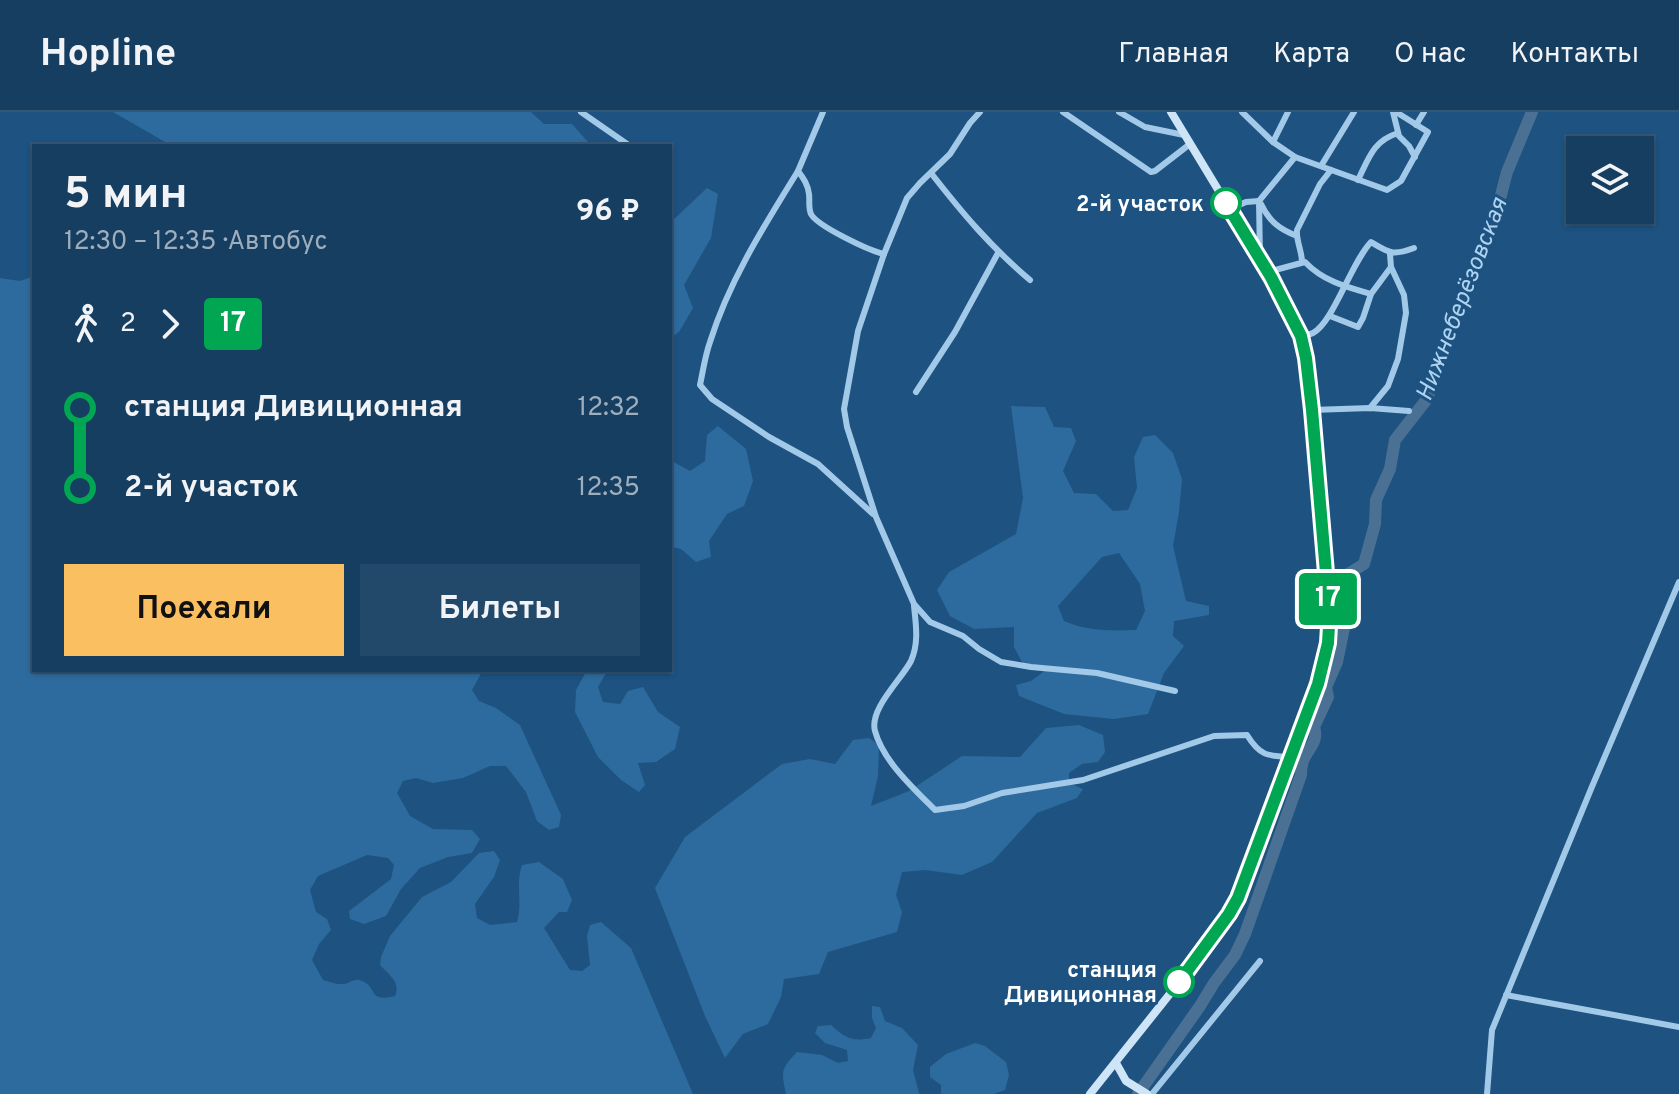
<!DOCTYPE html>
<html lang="ru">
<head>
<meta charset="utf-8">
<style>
	:root { --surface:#163e61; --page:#23496a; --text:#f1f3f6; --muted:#9eaebd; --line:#355776; --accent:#f9bf61 }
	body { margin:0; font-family:Overpass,sans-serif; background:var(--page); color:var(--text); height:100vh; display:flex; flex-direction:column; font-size:30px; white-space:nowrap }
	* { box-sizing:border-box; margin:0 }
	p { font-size:26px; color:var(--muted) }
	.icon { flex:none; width:44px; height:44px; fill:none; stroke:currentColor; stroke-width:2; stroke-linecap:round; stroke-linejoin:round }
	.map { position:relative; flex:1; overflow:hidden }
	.sheet { position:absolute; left:32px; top:32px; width:640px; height:528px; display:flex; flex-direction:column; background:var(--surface); border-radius:0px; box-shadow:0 2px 6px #0004,0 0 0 2px var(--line) }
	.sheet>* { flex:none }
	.badge { padding:0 16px; border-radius:6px; font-size:28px; line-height:52px }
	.controls { position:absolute; left:1566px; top:24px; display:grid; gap:16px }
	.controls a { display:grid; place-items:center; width:88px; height:88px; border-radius:0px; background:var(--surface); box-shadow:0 2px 6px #0004,0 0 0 2px var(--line); font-size:40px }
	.map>.badge { position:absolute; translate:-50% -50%; box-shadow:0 0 0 4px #fff }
	.legs { display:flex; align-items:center; gap:12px; height:88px; padding:0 32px; font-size:26px }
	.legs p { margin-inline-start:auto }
	.head { display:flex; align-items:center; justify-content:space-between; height:136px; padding:0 32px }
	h1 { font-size:44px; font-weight:700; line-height:60px }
	.button { display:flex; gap:16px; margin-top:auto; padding:16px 32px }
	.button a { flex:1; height:92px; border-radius:0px; background:var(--accent); color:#111; font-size:32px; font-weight:700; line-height:92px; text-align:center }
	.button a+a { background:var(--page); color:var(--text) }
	ul { padding:0 32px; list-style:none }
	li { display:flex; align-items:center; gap:28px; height:80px; font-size:30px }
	li i { display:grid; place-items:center; width:12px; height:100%; margin:0 10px; background:currentColor }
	li i::after { content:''; width:20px; height:20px; margin:-10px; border:6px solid; border-radius:50%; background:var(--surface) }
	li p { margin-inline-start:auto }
	li:first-child i { background:linear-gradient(#0000 50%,currentColor 0) }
	li:last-child i { background:linear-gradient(currentColor 50%,#0000 0) }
	header { display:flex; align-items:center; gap:48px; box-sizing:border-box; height:112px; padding:0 40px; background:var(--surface); border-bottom:2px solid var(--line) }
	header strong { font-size:38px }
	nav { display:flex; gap:44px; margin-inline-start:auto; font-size:28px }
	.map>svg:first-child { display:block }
	.green { fill:#2d6b9e; fill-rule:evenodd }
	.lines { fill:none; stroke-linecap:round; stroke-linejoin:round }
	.river { stroke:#4a7193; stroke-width:12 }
	.street { stroke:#a3c9e9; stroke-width:6 }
	.secondary { stroke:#cee4f7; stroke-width:8 }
	.line-1-casing { stroke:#fff; stroke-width:18 }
	.line-1 { stroke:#00a651; stroke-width:12 }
	.stop-1-dot { fill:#fff; stroke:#00a651; stroke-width:4 }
	.labels { text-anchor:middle; stroke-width:6; stroke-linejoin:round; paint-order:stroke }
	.stop-label { font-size:22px; font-weight:bold; fill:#fff; stroke:#1d5281; text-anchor:end }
	.water-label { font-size:24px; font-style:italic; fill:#aed3f1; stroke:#1d5281 }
</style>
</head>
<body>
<header>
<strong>Hopline</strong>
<nav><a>Главная</a><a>Карта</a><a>О нас</a><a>Контакты</a></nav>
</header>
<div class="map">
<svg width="1679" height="982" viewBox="0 0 1679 982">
	<rect width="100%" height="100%" fill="#1d5281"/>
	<g class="green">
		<polygon points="113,0 531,0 544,12 572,12 588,30 586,34 172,34"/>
		<polygon points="707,76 718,82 711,126 684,173 693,196 679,220 670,226 670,111"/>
		<path d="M34 164V558H483L472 578 479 589 496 596 520 613 561 703 559 715 549 718 537 709 526 680 506 654H490L463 666 433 671 416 666 403 669 397 681 410 704 433 717 472 718 480 727 472 741 448 745 420 756 401 777 386 804 364 812 350 807 349 799 391 767 394 753 388 746 367 743 318 764 310 778 316 800 327 807 331 818 319 832 312 848 323 868C328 869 337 873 343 872 350 872 354 865 362 869 378 875 367 891 395 884 401 870 389 863 380 853L381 845 390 824 422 785 451 770 479 741 494 739 500 748 494 765 475 792 477 806 490 813 517 810C523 790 515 773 522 753L539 750 563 767 572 788 567 800H559L544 816 570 858 582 859 590 853 587 824 590 813 601 810 631 836 693 982H0V166L20 169Z"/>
		<path d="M1011 294 1045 295 1054 315 1071 316 1076 329 1063 359 1074 381 1096 382 1113 399 1128 398 1137 376 1134 345 1143 325 1155 323 1173 341 1182 367 1179 400 1173 434 1186 489 1209 494V503L1174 509 1173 524 1184 534 1164 561 1148 602 1114 607 1064 602 1019 584 1016 573 1031 569 1051 554 1023 552 1014 535V515L974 517 950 504 937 478 949 460 1016 422 1023 386ZM1119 441 1140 472 1145 499 1136 518C1110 519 1087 519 1064 509L1058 494 1102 445Z"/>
		<polygon points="718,314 746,337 753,369 744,394 727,402 709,429 711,445 696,450 681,437 670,434 670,348 690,359 705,349 707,323"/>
		<polygon points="587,558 608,558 598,575 603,590 620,592 628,579 643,575 658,600 680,615 675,637 656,650 638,651 645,673 639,680 621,668 598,645 575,600 576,578"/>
		<polygon points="1079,613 1103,623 1105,640 1098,650 1082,652 1069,661 1069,671 1083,677 1077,686 1037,701 992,750 962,763 925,758 902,760 896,783 902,800 897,820 828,840 819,862 784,867 781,885 768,912 743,922 725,946 705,904 655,776 685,725 782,652 810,647 835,652 853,628 869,626 879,633 878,664 871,694 909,679 962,644 1020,645 1046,616"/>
		<path d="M872 894 880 895 885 909 902 916 918 933 913 958 919 981 920 982H786C781 958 781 957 797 940L822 943 838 951 848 949 847 938 825 931 815 921 818 914 831 913C846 926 851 930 871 926L876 916 872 906Z"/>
		<polygon points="975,931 985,934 1006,950 1009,963 1005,978 994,982 941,982 941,973 930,965 930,955 946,942"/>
	</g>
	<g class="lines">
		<path class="river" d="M1138 982 1200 894 1214 871 1235 843 1245 822 1301 663C1301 660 1302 652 1303 649 1308 636 1319 630 1314 615L1328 585 1326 575 1337 550 1344 516 1341 495 1348 462 1364 452 1375 412 1376 388 1390 357 1395 328 1427 287 1501 83 1507 60 1532 0"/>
		<g class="street">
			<polyline points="581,0 630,34"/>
			<path d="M823 0 798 59C804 67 808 73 809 82 810 89 808 95 811 102 817 114 870 139 884 142L907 86 920 71 950 42 970 11 980 0"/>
			<polyline points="1063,0 1151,60 1155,59 1190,32"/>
			<polyline points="1119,0 1145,15 1184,23"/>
			<polyline points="1242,0 1273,30"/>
			<polyline points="1393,0 1399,24 1409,34 1415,45"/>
			<polyline points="1416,13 1424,0"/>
			<polyline points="1295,45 1387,78 1401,69 1428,20 1396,0"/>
			<polyline points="1321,54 1354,0"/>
			<path d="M798 59C764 114 729 169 710 230 705 244 703 259 700 273L712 287 769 325 818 352 873 402"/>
			<path d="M931 61C963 102 990 134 1030 168"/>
			<path d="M1358 68C1369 46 1373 29 1398 21"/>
			<polyline points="1259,89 1295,45 1273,30 1288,0"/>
			<polyline points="1259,89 1260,146"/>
			<path d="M1261 92C1269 109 1279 117 1297 124"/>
			<polyline points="1230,97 1246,90 1259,89"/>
			<polyline points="884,142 858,219 844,297 847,315 876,405 914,492 930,510 963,524 979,537 1001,550 1031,555 1097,561 1175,579"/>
			<path d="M1302 150C1302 139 1296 129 1297 118L1320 72 1331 58"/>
			<path d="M1268 160 1305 150C1323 169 1346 175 1371 182"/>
			<polyline points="1330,204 1358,215 1363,206 1371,182 1391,155 1390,142"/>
			<path d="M1301 224C1305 223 1309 223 1313 221 1333 211 1351 151 1371 130 1389 141 1393 144 1414 136"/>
			<polyline points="916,280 955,220 998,141"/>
			<polyline points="1370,296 1388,274 1398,247 1406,201 1404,183 1391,155"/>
			<polyline points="1312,298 1370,296 1409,299"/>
			<path d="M914 494C916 513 919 531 911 549 901 568 869 597 875 619 883 649 914 677 935 698L964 694 1002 681 1083 668 1214 624 1247 623C1260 644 1267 644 1291 645"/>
			<polyline points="1506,883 1679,915"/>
			<polyline points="1152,982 1260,849"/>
			<polyline points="1487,982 1492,918 1591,677 1679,470"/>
		</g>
		<g class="secondary">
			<polyline points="1116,951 1126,969 1147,982"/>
			<polyline points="1090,982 1177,873 1229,802 1238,786 1324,555 1328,531 1328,484 1310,277 1301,224 1271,165 1171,0"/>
		</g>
	</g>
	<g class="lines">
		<defs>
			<polyline id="line-1" points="1179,870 1229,802 1238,786 1318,572 1328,531 1329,514 1328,484 1312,298 1306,246 1301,224 1271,165 1226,91"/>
		</defs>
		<use href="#line-1" class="line-1-casing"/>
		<use href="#line-1" class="line-1"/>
	</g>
	<g class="stop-1-dot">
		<circle cx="1226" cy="91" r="14"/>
		<circle cx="1179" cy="870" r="14"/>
	</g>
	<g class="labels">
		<g class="stop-label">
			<text x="1204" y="99">2-й участок</text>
			<text x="1157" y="865">станция<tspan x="1157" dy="25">Дивиционная</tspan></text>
		</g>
		<g class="water-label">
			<text transform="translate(1461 187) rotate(-69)" y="8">Нижнеберёзовская</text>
		</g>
	</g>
</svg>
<div class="controls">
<a><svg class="icon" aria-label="layers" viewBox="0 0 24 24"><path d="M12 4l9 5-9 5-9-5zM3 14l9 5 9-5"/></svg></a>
</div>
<b class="badge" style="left:1328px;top:487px;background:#00a651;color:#fff">17</b>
<section class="sheet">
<div class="head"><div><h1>5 мин</h1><p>12:30 – 12:35 · Автобус</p></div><b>96 ₽</b></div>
<div class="legs"><svg class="icon" aria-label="walk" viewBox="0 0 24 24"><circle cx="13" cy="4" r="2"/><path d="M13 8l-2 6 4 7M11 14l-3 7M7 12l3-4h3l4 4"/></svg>2<svg class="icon" aria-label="forward" viewBox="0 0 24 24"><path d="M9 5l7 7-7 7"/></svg><b class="badge" style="background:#00a651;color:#fff">17</b></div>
<ul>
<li><i style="color:#00a651"></i><b>станция Дивиционная</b><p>12:32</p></li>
<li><i style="color:#00a651"></i><b>2-й участок</b><p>12:35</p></li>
</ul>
<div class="button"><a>Поехали</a><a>Билеты</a></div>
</section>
</div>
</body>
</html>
